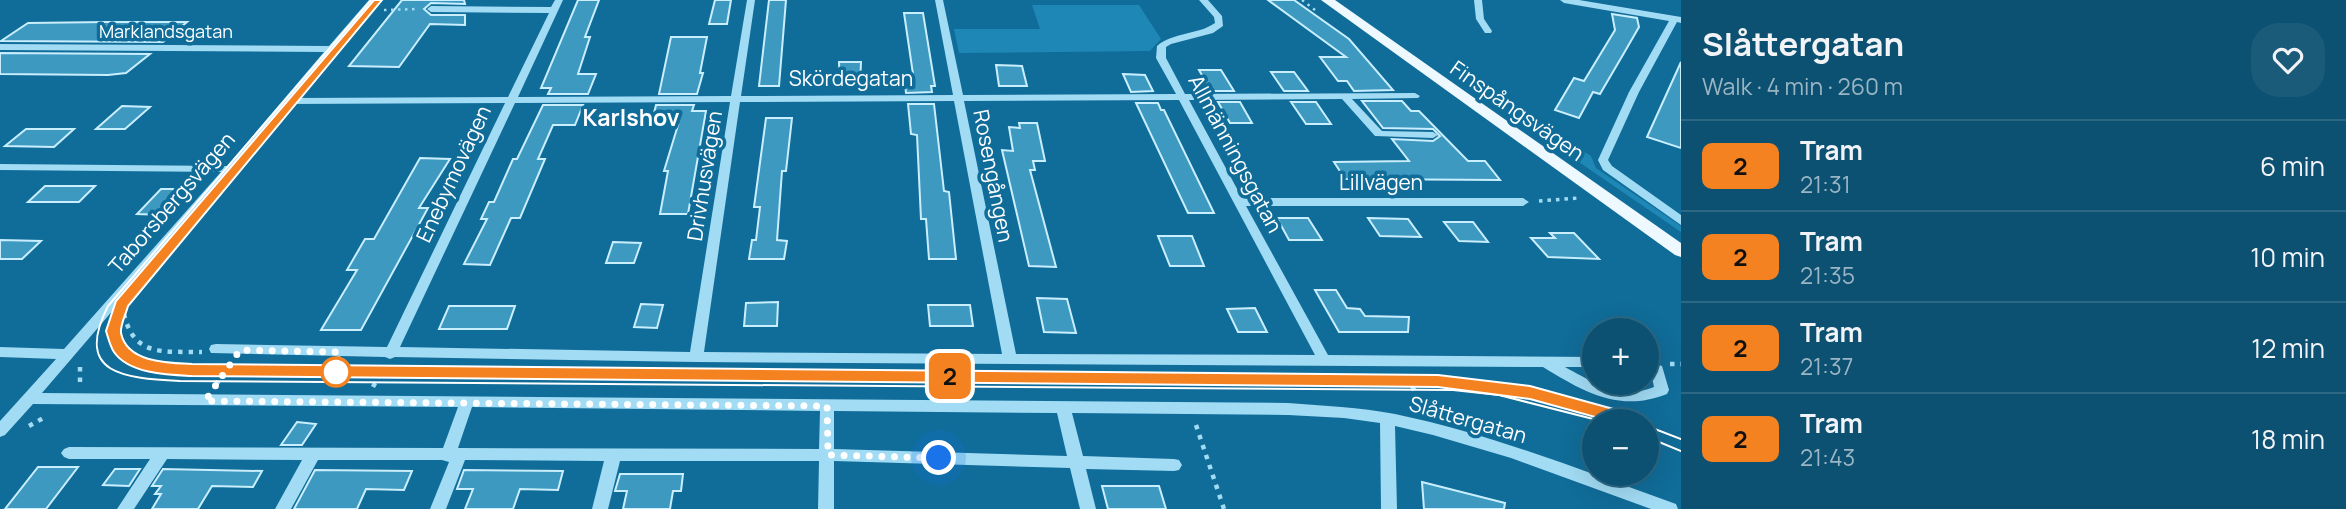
<!DOCTYPE html>
<html lang="en">
<head>
<meta charset="utf-8">
<style>
	:root { --surface:#0c5172; --page:#1a5b7a; --text:#f1f3f6; --muted:#9ab5c4; --line:#2c6884 }
	body { margin:0; font-family:Manrope,sans-serif; background:var(--page); color:var(--text); height:100vh; display:flex; flex-direction:column; font-size:26px; white-space:nowrap }
	* { box-sizing:border-box; margin:0 }
	p { font-size:23px; color:var(--muted) }
	.icon { flex:none; width:38px; height:38px; fill:none; stroke:currentColor; stroke-width:2; stroke-linecap:round; stroke-linejoin:round }
	.map { position:relative; flex:1; overflow:hidden }
	.details { display:flex; flex-direction:column; background:var(--surface); width:665px }
	.details>* { flex:none }
	.badge { padding:0 14px; border-radius:10px; font-size:24px; line-height:46px }
	.controls { position:absolute; left:1582px; top:318px; display:grid; gap:14px }
	.controls a { display:grid; place-items:center; width:77px; height:77px; border-radius:50%; background:var(--surface); box-shadow:0 7px 28px #0002,0 0 0 2px var(--line); font-size:35px }
	.you { position:absolute; width:35px; height:35px; margin:-18px; border:5px solid #fff; border-radius:50%; background:#1a73e8; box-shadow:0 0 0 10px #1a73e833 }
	.map>.badge { position:absolute; translate:-50% -50%; box-shadow:0 0 0 4px #fff }
	.round { display:grid; place-items:center; flex:none; width:74px; height:74px; border-radius:28px; background:var(--page) }
	.summary { display:flex; align-items:center; justify-content:space-between; height:119px; padding:0 21px }
	h1 { font-size:33px; font-weight:700; line-height:52px }
	ul { padding:0; list-style:none }
	li { display:flex; align-items:center; gap:21px; height:91px; padding:0 21px; border-top:2px solid var(--line) }
	li div { flex:1 }
	li b { display:block; font-size:26px }
	li em { font-style:normal }
	li .badge { min-width:77px; font-weight:700; text-align:center }
	main { display:flex; flex:1; min-height:0 }
	.map>svg:first-child { display:block }
	.green { fill:#1f87b5 }
	.building { fill:#3e99c1; stroke:#c9eefe; stroke-width:2 }
	.lines { fill:none; stroke-linecap:round; stroke-linejoin:round }
	.path-far2 { stroke:#a1dbf4; stroke-width:2.5; stroke-dasharray:2.5 4.5; stroke-linecap:butt }
	.path-far1 { stroke:#a1dbf4; stroke-width:3.5; stroke-dasharray:3.5 5; stroke-linecap:butt }
	.path { stroke:#a1dbf4; stroke-width:4.5; stroke-dasharray:4.5 6; stroke-linecap:butt }
	.minor { fill:#a1dbf4; fill-rule:evenodd }
	.major { fill:#eef9ff; fill-rule:evenodd }
	.tram { stroke:#fff; stroke-width:2 }
	.line { fill:#f58220; stroke:#fff; stroke-width:2 }
	.walk { stroke:#fff; stroke-width:7; stroke-dasharray:0 12.6 }
	.stop-dot { fill:#fff; stroke:#f58220; stroke-width:3.5 }
	.labels { text-anchor:middle; stroke-width:7; stroke-linejoin:round; paint-order:stroke }
	.far-street-label { font-size:18px; fill:#fff; stroke:#106c98 }
	.street-label { font-size:21px; fill:#fff; stroke:#106c98 }
	.neighbourhood-label { font-size:23px; font-weight:bold; fill:#fff; stroke:#106c98 }
</style>
</head>
<body>
<main>
<div class="map">
<svg width="1681" height="509" viewBox="0 0 1681 509">
	<rect width="100%" height="100%" fill="#106c98"/>
	<g class="green">
		<polygon points="1032,5 1139,5 1161,39 1150,51 959,53 954,29 1040,29"/>
		<polygon points="1510,105 1591,156 1596,168 1681,226 1681,232 1497,106"/>
	</g>
	<g class="building">
		<polygon points="402,0 464,0 465,4 431,3 424,9 431,15 465,15 465,25 430,24 399,67 349,66"/>
		<polygon points="578,0 599,0 585,37 590,37 578,74 596,74 588,94 548,94 551,88 541,88"/>
		<polygon points="715,0 731,0 727,24 709,24"/>
		<polygon points="769,0 786,0 779,86 759,86"/>
		<polygon points="1268,0 1294,0 1349,39 1393,90 1354,91 1347,81 1338,81 1320,57 1346,57"/>
		<polygon points="904,13 923,13 935,86 931,86 932,92 906,93 904,74 913,74"/>
		<polygon points="1612,14 1637,18 1639,27 1624,53 1600,94 1593,92 1579,118 1555,110 1574,78 1584,81 1615,30"/>
		<polygon points="107,22 187,22 163,42 1,41 28,23"/>
		<polygon points="671,37 707,37 700,73 703,73 697,94 659,94"/>
		<polygon points="0,53 150,54 126,73 108,75 0,74"/>
		<polygon points="839,62 861,62 860,86 840,86"/>
		<polygon points="1681,62 1681,148 1647,137"/>
		<polygon points="996,65 1022,66 1027,86 999,86"/>
		<polygon points="1199,70 1221,70 1234,91 1211,91"/>
		<polygon points="1271,72 1294,72 1308,91 1284,91"/>
		<polygon points="1123,74 1145,75 1153,91 1131,92"/>
		<polygon points="1362,101 1402,101 1411,111 1419,111 1468,161 1485,161 1500,180 1345,179 1334,162 1409,161 1392,139 1433,141 1440,136 1433,129 1383,128"/>
		<polygon points="1218,102 1240,102 1252,123 1230,123"/>
		<polygon points="1291,102 1316,102 1331,124 1306,124"/>
		<polygon points="1136,103 1158,103 1161,110 1164,110 1214,213 1188,213"/>
		<polygon points="908,104 934,104 944,191 949,192 956,259 929,259 926,219 921,219 917,135 911,134"/>
		<polygon points="543,105 583,105 575,125 553,125 538,159 545,159 520,218 511,218 490,265 464,264 487,219 481,219 489,202 494,202 513,159 517,159"/>
		<polygon points="656,105 694,105 692,111 706,111 688,214 660,214 668,171 664,171 678,125 651,125"/>
		<polygon points="122,106 150,107 125,129 96,129"/>
		<polygon points="766,118 792,118 786,171 782,171 777,240 787,241 784,259 749,259 752,240 756,240 760,207 754,207"/>
		<polygon points="1019,123 1037,123 1045,161 1033,161 1035,170 1030,170 1056,267 1029,266 1002,150 1013,151 1009,127 1020,128"/>
		<polygon points="26,129 74,129 54,147 5,146"/>
		<polygon points="420,158 450,159 419,208 428,208 361,330 321,330 357,270 347,270 365,239 374,239"/>
		<polygon points="45,186 95,186 79,202 28,202"/>
		<polygon points="161,189 190,189 167,215 137,214"/>
		<polygon points="1277,218 1308,218 1322,240 1289,240"/>
		<polygon points="1368,218 1408,219 1421,237 1380,236"/>
		<polygon points="1444,222 1473,222 1488,242 1459,241"/>
		<polygon points="1550,233 1574,233 1599,259 1548,257 1531,238 1555,238"/>
		<polygon points="1158,236 1192,236 1204,266 1170,266"/>
		<polygon points="0,240 41,241 22,259 0,259"/>
		<polygon points="613,242 641,243 634,263 606,263"/>
		<polygon points="1315,290 1336,290 1347,308 1360,309 1365,316 1409,317 1408,332 1339,332"/>
		<polygon points="1037,298 1067,299 1076,333 1044,332"/>
		<polygon points="778,302 777,326 744,326 746,303"/>
		<polygon points="641,304 663,305 657,328 634,327"/>
		<polygon points="928,305 970,305 973,326 930,326"/>
		<polygon points="449,306 515,306 507,329 439,329"/>
		<polygon points="1255,308 1267,332 1238,332 1227,309"/>
		<polygon points="297,422 316,424 302,445 281,445"/>
		<polygon points="38,467 78,467 46,509 5,509"/>
		<polygon points="115,469 140,469 129,486 103,485"/>
		<polygon points="163,469 262,471 253,487 212,486 198,509 152,509 161,494 155,494 161,486 152,486"/>
		<polygon points="315,470 412,471 404,490 366,489 357,509 294,509"/>
		<polygon points="464,470 563,471 558,490 520,489 513,509 465,509 473,489 457,489"/>
		<polygon points="620,474 683,474 681,491 673,491 670,509 623,509 627,491 615,491"/>
		<polygon points="1422,482 1505,503 1504,509 1424,509"/>
		<polygon points="1102,486 1159,486 1166,509 1108,509"/>
	</g>
	<g class="lines">
		<g class="path-far2">
			<polyline points="1302,0 1315,10"/>
			<polyline points="384,10 418,9"/>
		</g>
		<polyline class="path-far1" points="1539,201 1578,198"/>
		<g class="path">
			<path d="M124 314C134 358 165 351 202 352"/>
			<polyline points="1670,364 1681,364"/>
			<polyline points="80,367 80,383"/>
			<polyline points="1407,377 1425,410"/>
			<polyline points="216,385 231,362"/>
			<polyline points="373,387 384,366"/>
			<polyline points="1196,425 1224,509"/>
			<polyline points="29,426 47,416"/>
		</g>
		<g class="minor">
			<path d="M369 0H377L295 98 508 97 549 13 431 12 427 9 431 6 551 7 555 0H563L518 97 731 96 747 0H755L741 96 953 95 935 0H943L963 95 1176 94 1156 58 1157 46C1173 32 1198 35 1215 23L1214 17 1199 0H1208L1222 16 1223 26 1213 33 1171 44 1166 47V58L1185 94 1415 93 1420 96 1418 98 1352 99 1382 131 1433 132 1438 135 1433 138 1375 136 1342 99 1189 100 1242 198H1523L1529 202 1523 206H1246L1328 355 1594 357V367H1565C1592 382 1623 400 1654 387L1651 373 1647 372V361L1662 366 1669 390 1667 394C1619 413 1584 392 1543 367L696 362 395 357 390 359 385 357 211 353 209 349 211 345 216 344 387 347 505 103 290 104 42 393 1288 403C1324 406 1359 407 1395 414 1491 434 1583 471 1676 504L1678 509H1651L1511 458 1433 435 1395 426 1397 509H1381L1380 423 1344 418 1288 415 1072 413 1083 456 1174 459 1179 460 1182 465 1179 470 1174 471 1086 469 1096 509H1080L1070 468 834 461V509H818L819 461H620L608 509H592L604 461 465 460 446 509H430L449 462 442 460H318L291 509H275L302 460 167 459 134 509H117L150 459H69L64 457 61 453 64 449 69 447 443 448 458 407 33 404 5 435 0 437V421L56 359 0 357V347L64 349 221 172 0 170V164L227 166 324 52 0 50V44L329 46ZM1179 100 1315 355 1016 354 964 101ZM954 101 1002 354 704 352 740 102ZM730 102 690 352 400 347 515 103ZM472 407 820 411 819 449 458 448ZM834 411 1057 413 1067 456 834 449Z"/>
			<polygon points="1474,0 1482,0 1484,19 1492,31 1491,33 1485,33 1476,19"/>
			<polygon points="1560,0 1579,0 1681,17 1681,23 1677,22 1639,92 1608,160 1612,166 1681,215 1681,225 1603,170 1598,160 1629,92 1669,21 1564,3"/>
		</g>
		<polygon class="major" points="1321,0 1335,0 1681,243 1681,257 1675,255"/>
		<g class="tram">
			<path d="M371 0 108 306C73 375 125 378 180 381L1453 390 1499 395 1605 422"/>
			<path d="M129 294 114 325 119 346C166 381 233 372 289 371"/>
			<polyline points="1595,409 1635,422"/>
			<polyline points="1647,426 1681,439"/>
			<polyline points="1647,437 1681,451"/>
		</g>
	</g>
	<path class="line" d="M374 0H382L128 306C126 314 120 325 121 333 127 363 169 363 192 364L1438 375 1530 386 1635 415 1643 422 1635 428 1530 399 1438 387 192 376C169 375 129 374 114 352 110 346 108 337 106 331L116 301Z"/>
	<g class="lines">
		<polyline class="walk" points="336,372 340,352 240,350 205,401 827,406 828,455 939,458"/>
	</g>
	<circle class="stop-dot" cx="336" cy="372" r="14"/>
	<g class="labels">
		<g class="far-street-label">
			<text x="166" y="38">Marklandsgatan</text>
		</g>
		<g class="street-label">
			<text x="851" y="86">Skördegatan</text>
			<text transform="translate(1517 111) rotate(35)" y="7">Finspångsvägen</text>
			<text transform="translate(1235 154) rotate(62)" y="7">Allmänningsgatan</text>
			<text transform="translate(454 174) rotate(-65)" y="7">Enebymovägen</text>
			<text transform="translate(705 176) rotate(-81)" y="7">Drivhusvägen</text>
			<text transform="translate(993 176) rotate(79)" y="7">Rosengången</text>
			<text x="1381" y="190">Lillvägen</text>
			<text transform="translate(172 203) rotate(-49)" y="7">Taborsbergsvägen</text>
			<text transform="translate(1468 420) rotate(16)" y="7">Slåttergatan</text>
		</g>
		<g class="neighbourhood-label">
			<text x="631" y="126">Karlshov</text>
		</g>
	</g>
</svg>
<div class="controls">
<a>+</a>
<a>−</a>
</div>
<div class="you" style="left:939px;top:458px"></div>
<b class="badge" style="left:950px;top:376px;background:#f58220;color:#111">2</b>
</div>
<section class="details">
<div class="summary"><div><h1>Slåttergatan</h1><p>Walk · 4 min · 260 m</p></div><a class="round"><svg class="icon" aria-label="heart" viewBox="0 0 24 24"><path d="M12 20l-8-8c-3-5 5-10 8-4 3-6 11-1 8 4z"/></svg></a></div>
<ul>
<li><span class="badge" style="background:#f58220;color:#111">2</span><div><b>Tram</b><p>21:31</p></div><em>6 min</em></li>
<li><span class="badge" style="background:#f58220;color:#111">2</span><div><b>Tram</b><p>21:35</p></div><em>10 min</em></li>
<li><span class="badge" style="background:#f58220;color:#111">2</span><div><b>Tram</b><p>21:37</p></div><em>12 min</em></li>
<li><span class="badge" style="background:#f58220;color:#111">2</span><div><b>Tram</b><p>21:43</p></div><em>18 min</em></li>
</ul>
</section>
</main>
</body>
</html>
